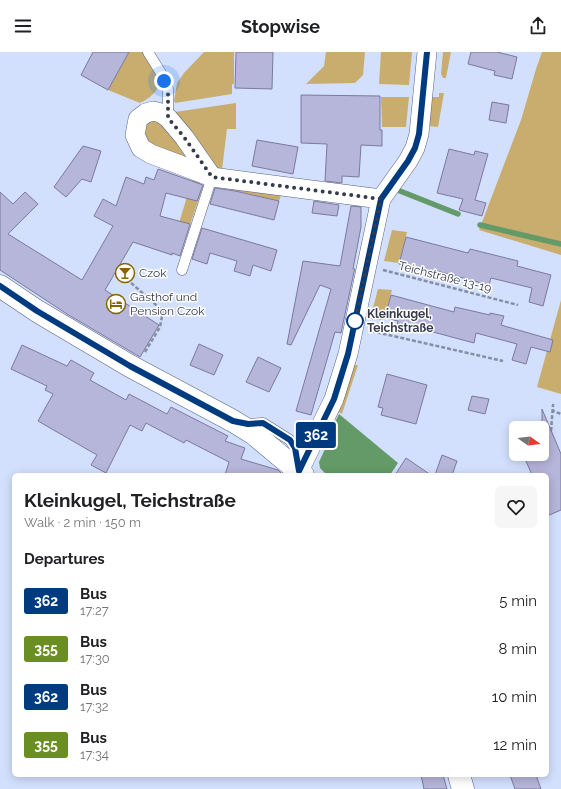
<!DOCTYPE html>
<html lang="en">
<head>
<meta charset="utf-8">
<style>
	:root { --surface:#fff; --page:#f6f6f6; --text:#202124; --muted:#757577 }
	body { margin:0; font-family:Raleway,sans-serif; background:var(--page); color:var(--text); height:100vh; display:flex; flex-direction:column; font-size:15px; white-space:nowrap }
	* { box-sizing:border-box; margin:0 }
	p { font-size:13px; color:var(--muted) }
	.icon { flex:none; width:22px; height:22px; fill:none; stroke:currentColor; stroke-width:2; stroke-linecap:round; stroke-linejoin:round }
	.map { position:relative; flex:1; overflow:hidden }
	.side { position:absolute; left:12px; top:421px; width:537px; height:304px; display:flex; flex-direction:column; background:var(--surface); border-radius:6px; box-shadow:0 2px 10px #0003 }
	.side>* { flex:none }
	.badge { padding:0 8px; border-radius:3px; font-size:14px; line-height:26px }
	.needle { width:26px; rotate:104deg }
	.controls { position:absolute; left:509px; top:369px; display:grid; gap:8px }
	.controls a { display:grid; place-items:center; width:40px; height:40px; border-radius:6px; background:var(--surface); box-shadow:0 2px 10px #0003; font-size:20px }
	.you { position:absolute; width:20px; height:20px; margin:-10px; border:3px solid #fff; border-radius:50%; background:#1a73e8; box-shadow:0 0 0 6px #1a73e833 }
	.map>.badge { position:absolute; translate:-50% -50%; box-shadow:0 0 0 2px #fff }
	h2 { padding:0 12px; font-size:15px; line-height:36px }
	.round { display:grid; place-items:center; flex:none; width:42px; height:42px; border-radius:6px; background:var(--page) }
	.overview { display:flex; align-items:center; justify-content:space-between; height:68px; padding:0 12px }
	h1 { font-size:19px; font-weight:700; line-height:30px }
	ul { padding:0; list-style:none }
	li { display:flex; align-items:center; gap:12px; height:48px; padding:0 12px }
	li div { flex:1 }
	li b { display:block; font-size:15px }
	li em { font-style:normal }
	li .badge { min-width:44px; font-weight:700; text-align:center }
	header { display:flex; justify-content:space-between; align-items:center; height:52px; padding:0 12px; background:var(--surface); font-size:18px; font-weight:700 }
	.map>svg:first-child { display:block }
	.green { fill:#c8ad6f }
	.water { fill:#639a67 }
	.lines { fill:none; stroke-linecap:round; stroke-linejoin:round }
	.stream { stroke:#639a67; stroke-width:5.5 }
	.building { fill:#b6b5da; stroke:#7b7a9c }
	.lane-casing { stroke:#566483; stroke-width:11 }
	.street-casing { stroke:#566483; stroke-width:20 }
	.secondary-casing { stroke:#566483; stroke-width:23 }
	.path { stroke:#858ea4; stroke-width:2.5; stroke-dasharray:4 2; stroke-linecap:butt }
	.lane { stroke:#fff; stroke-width:10 }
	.street { stroke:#fff; stroke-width:19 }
	.secondary { stroke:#fff; stroke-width:22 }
	.line-casing { stroke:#fff; stroke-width:9 }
	.line { stroke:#003b80; stroke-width:6 }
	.walk { stroke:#353b4a; stroke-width:4; stroke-dasharray:0 7.2 }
	.stop-dot { fill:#fff; stroke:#003b80; stroke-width:2 }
	.labels { text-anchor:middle; stroke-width:3; stroke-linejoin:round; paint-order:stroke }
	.poi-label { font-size:12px; fill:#353b4a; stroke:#fff; text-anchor:start }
	.street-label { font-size:12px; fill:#353b4a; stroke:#fff }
	.stop-label { font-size:12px; font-weight:bold; fill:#353b4a; stroke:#fff; text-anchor:start }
</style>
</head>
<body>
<header><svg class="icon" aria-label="menu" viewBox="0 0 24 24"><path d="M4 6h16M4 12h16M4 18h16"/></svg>Stopwise<svg class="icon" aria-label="share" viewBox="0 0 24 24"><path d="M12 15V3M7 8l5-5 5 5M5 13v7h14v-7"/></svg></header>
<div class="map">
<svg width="561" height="737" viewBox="0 0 561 737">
	<rect width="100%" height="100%" fill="#d3e0fd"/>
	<g class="green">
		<path d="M129 0H145C158 22 170 36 140 51L108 38Z"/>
		<polygon points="204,0 234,0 234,31 232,33 232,42 175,51 174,49 177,31 184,21"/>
		<polygon points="326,0 365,0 363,23 355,31 306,32 324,14"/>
		<polygon points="381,0 412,0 409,33 379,32"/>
		<polygon points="443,0 451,0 446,26 443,26 441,22"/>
		<polygon points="542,0 561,0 561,203 479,178 521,68 536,17"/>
		<polygon points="439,41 444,41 438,75 428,74 431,45 439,45"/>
		<polygon points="381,45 409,45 406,75 382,75"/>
		<polygon points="236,51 236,77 227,77 222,118 218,119 175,60"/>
		<polygon points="159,67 190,107 147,94 142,70"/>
		<polygon points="192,128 199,130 201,134 201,140 186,185 176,181"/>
		<polygon points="215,134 282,141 279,149"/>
		<polygon points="392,178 407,180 399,211 384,209"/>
		<polygon points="378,237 392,238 384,268 370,267"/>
		<polygon points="561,248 561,342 537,335"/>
		<polygon points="354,313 358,313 342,362 339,360 328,382 327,381"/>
	</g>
	<polygon class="water" points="339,362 398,411 390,423 327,423 320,416 319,410 331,384 330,383 331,379 335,381 337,377 333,374"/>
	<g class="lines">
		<g class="stream">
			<polyline points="400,139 458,162"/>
			<polyline points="480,173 561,192"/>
		</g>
	</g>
	<g class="building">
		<polygon points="93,0 129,0 108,38 81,23"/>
		<polygon points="236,0 273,0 272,37 235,36"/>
		<polygon points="471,0 497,0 517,5 512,27 494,23 495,19 468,12"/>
		<polygon points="301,43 380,44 380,78 382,78 382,94 361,93 359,125 342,124 342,131 325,129 327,92 301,91"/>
		<polygon points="492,50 509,53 506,71 489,68"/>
		<polygon points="257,88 298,95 293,122 252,114"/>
		<polygon points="83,94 101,99 91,130 82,127 66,145 54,135"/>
		<polygon points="449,97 474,103 475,99 488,102 475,148 486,151 482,164 459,158 463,147 437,141"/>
		<polygon points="158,117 203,133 197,149 166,141 160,164 190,172 180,204 172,201 172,203 133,190 105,238 159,273 140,305 67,262 0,218 0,140 13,152 25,140 38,152 8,182 82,228 113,174 94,164 103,147 116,154 126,125 144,132 146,125 154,128"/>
		<polygon points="215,136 235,139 279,149 274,168 210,152"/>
		<polygon points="314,149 339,153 337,164 312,161"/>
		<polygon points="351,154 361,155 361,175 353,217 355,217 354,220 341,281 335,280 311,363 296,359 331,237 320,233 291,293 287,292 303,209 340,214"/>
		<polygon points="202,176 277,198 271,219 253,213 250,224 234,219 237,209 210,201 207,212 192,207"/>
		<polygon points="406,185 468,201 470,197 518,209 517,214 551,223 543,254 529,250 532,236 491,226 489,233 437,219 437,222 399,212"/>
		<polygon points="391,243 454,260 455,255 490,263 490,261 504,264 501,273 553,288 550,300 531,295 526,312 512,308 517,292 476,281 474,291 422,277 422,280 397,273 398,269 385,266"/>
		<polygon points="199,292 223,303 214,323 190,313"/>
		<polygon points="22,293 67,314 71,308 94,321 90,328 126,348 129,342 167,362 171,355 228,384 225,389 245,396 241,407 278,418 281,421 281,423 225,423 229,410 186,388 184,391 146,371 142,379 130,373 106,421 91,413 97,403 38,369 53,342 45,338 47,334 11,317"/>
		<polygon points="258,305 281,316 269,340 246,330"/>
		<polygon points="387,322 427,333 416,372 381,363 383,356 378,355"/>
		<polygon points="472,344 489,347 485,362 468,358"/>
		<polygon points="542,357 561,402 561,458 547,464 547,423 532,423 523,402 542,402"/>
		<polygon points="442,403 457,409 452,423 435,423"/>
		<polygon points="406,406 431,423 395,423"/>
		<polygon points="421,723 443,723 447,737 424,737"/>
		<polygon points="510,723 536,723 541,737 515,737"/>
	</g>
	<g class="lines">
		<defs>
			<g id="lane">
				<polyline points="148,0 161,21 168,37 168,66"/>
				<polyline points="182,218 212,125"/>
				<polyline points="245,372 263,371 290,388 295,396 298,415"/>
			</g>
			<g id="street">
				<polyline points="212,125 184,85 168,66 161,61 153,59 146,61 138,67 135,83 141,96 151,102 212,125 381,147"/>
				<polyline points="299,419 334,347 348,302 381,147 408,109 415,96 419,82 427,0"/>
			</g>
			<g id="secondary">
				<polyline points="0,234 37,259 130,314 233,369 254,382 303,423"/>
				<polyline points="459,723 463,737"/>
			</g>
		</defs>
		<use href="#lane" class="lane-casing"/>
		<use href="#street" class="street-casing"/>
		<use href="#secondary" class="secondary-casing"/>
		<g class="path">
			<polyline points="383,218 518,253"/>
			<polyline points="122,223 163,259 160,275 145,300"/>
			<polyline points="371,279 503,309"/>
			<polyline points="551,379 553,353 553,359 561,362"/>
		</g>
		<use href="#lane" class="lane"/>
		<use href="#street" class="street"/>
		<use href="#secondary" class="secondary"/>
	</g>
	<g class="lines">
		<defs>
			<polyline id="line" points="0,234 37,259 130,314 233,369 248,372 263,371 290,388 295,396 299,419 334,347 348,302 381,147 408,109 415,96 419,82 427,0"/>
		</defs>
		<use href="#line" class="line-casing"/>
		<use href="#line" class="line"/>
		<polyline class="walk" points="164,29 168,37 168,66 184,85 212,125 381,147 355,269"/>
	</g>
	<defs>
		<symbol id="bar-ring" viewBox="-11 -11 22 22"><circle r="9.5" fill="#fff" stroke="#866500" stroke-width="1.5"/><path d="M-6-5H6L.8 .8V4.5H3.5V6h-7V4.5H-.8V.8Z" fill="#866500"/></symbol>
		<symbol id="hotel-ring" viewBox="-11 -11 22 22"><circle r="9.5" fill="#fff" stroke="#866500" stroke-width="1.5"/><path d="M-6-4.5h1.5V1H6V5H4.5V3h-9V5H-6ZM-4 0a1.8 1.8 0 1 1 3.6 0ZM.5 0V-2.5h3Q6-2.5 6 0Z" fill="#866500"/></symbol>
	</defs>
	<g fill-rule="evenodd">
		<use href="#bar-ring" x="114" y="210" width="22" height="22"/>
		<use href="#hotel-ring" x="105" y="241" width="22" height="22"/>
	</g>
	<circle class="stop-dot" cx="355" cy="269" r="8"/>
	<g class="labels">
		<g class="poi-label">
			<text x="139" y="225">Czok</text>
			<text x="130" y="249">Gasthof und<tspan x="130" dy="14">Pension Czok</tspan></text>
		</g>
		<g class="street-label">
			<text transform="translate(445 225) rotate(14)" y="4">Teichstraße 13-19</text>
		</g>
		<g class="stop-label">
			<text x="367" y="266">Kleinkugel,<tspan x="367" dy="14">Teichstraße</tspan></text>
		</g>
	</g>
</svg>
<div class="controls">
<a><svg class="needle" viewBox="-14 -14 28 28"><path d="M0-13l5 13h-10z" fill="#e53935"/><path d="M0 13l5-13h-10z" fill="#757577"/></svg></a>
</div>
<div class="you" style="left:164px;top:29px"></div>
<b class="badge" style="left:316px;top:383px;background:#003b80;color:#fff">362</b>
<section class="side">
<div class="overview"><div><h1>Kleinkugel, Teichstraße</h1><p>Walk · 2 min · 150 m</p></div><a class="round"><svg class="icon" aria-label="heart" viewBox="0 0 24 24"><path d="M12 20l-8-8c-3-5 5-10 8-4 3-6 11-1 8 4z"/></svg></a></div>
<h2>Departures</h2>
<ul>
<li><span class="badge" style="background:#003b80;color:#fff">362</span><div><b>Bus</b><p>17:27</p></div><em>5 min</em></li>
<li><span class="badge" style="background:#6b8e23;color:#fff">355</span><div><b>Bus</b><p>17:30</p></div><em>8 min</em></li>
<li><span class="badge" style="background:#003b80;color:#fff">362</span><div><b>Bus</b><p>17:32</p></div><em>10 min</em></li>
<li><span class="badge" style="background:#6b8e23;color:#fff">355</span><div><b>Bus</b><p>17:34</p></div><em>12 min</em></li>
</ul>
</section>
</div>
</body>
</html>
